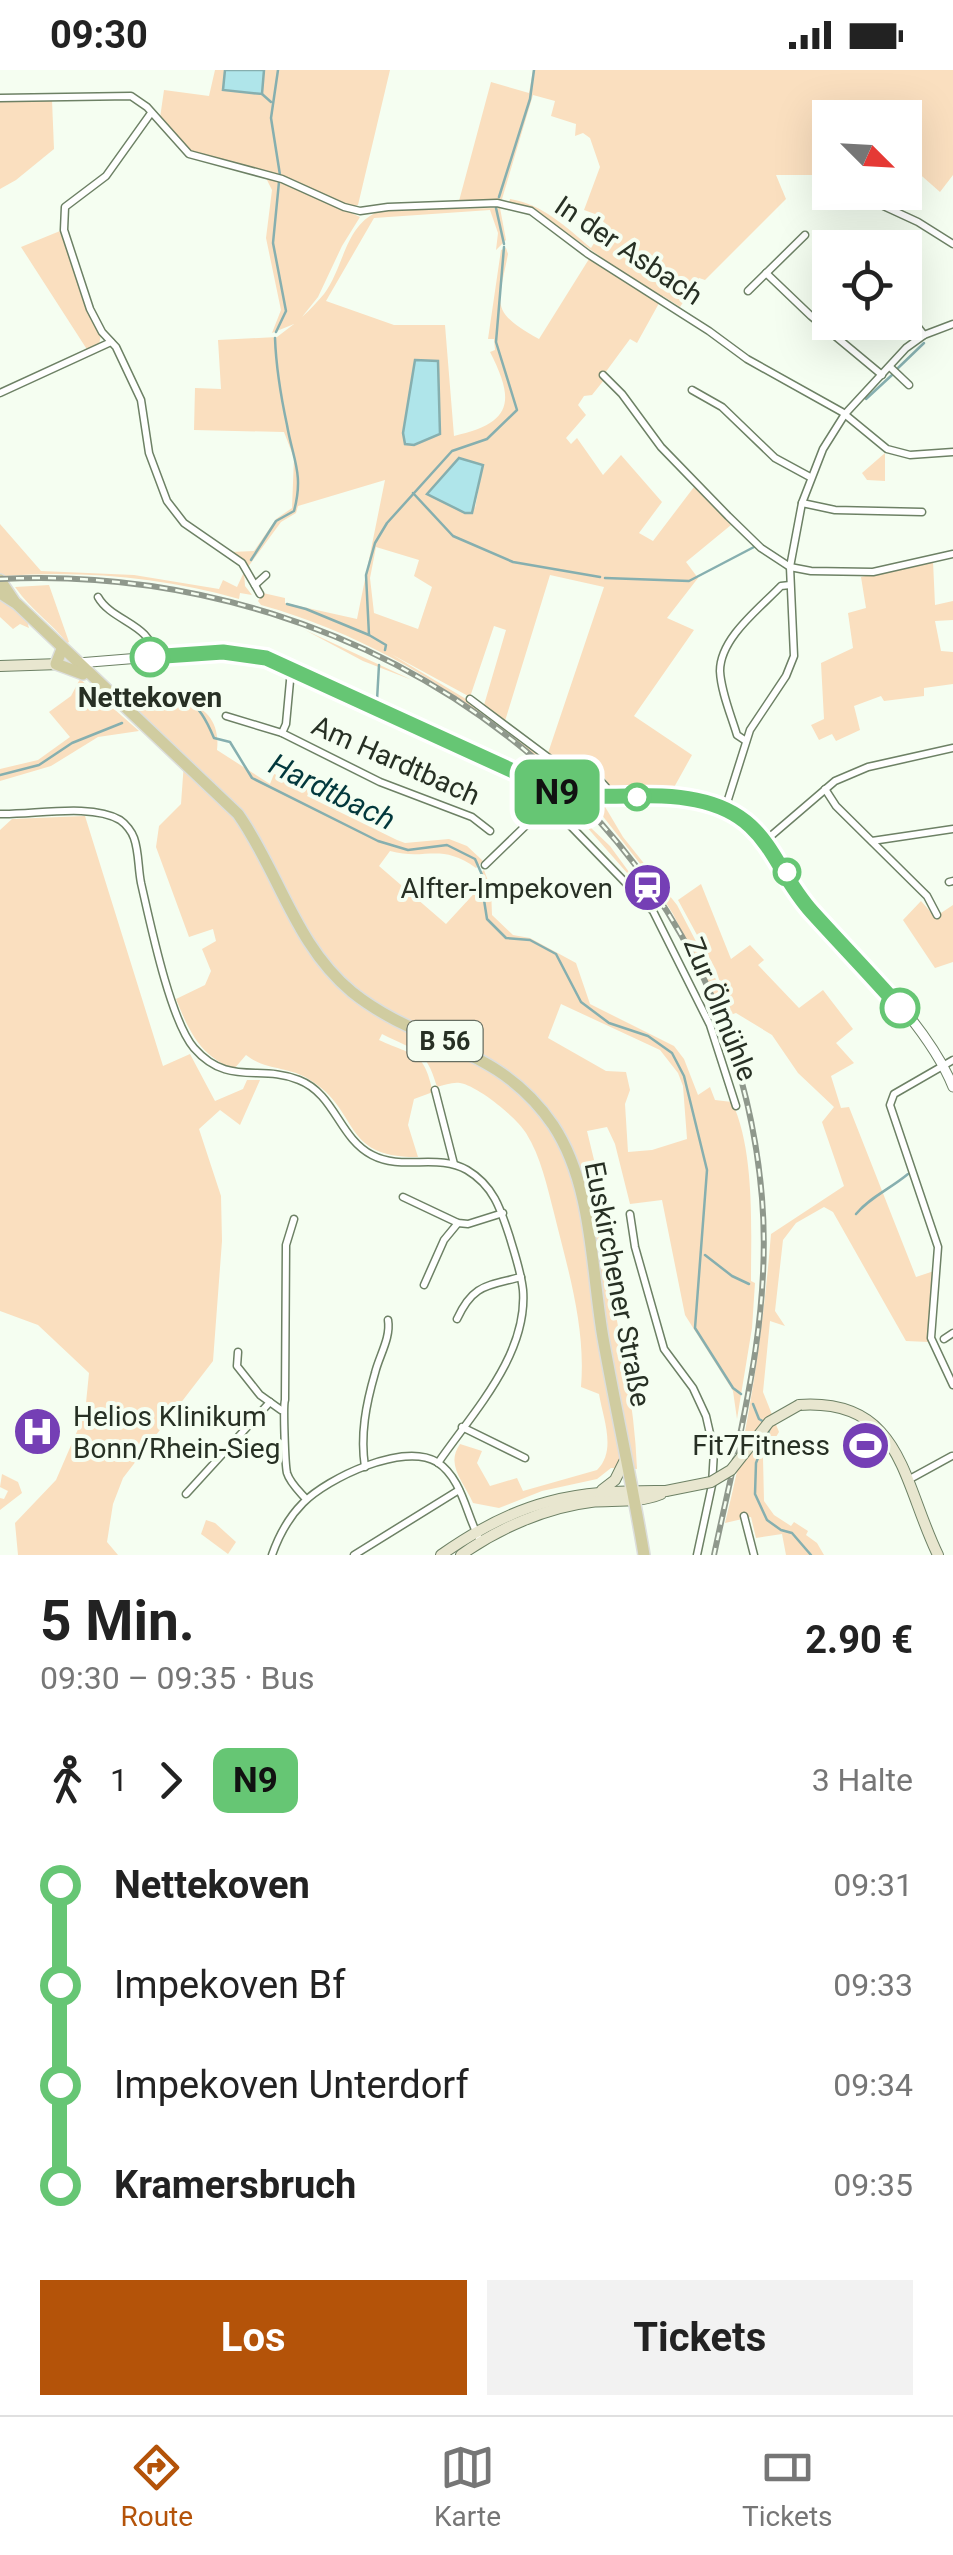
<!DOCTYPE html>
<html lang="de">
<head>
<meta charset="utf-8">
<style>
	:root { --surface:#fff; --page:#f2f2f2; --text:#222; --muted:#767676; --line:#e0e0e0; --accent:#b45309 }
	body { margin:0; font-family:Roboto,sans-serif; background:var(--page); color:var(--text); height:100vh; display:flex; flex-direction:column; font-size:38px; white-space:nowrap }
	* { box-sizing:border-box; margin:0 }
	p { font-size:32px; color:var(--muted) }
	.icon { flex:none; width:55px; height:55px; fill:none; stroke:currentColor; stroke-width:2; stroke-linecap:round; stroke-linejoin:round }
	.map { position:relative; height:1485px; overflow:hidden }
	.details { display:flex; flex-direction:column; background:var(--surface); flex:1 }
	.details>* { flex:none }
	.badge { padding:0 20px; border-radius:15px; font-size:35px; line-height:65px }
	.needle { width:65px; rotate:114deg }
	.controls { position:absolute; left:812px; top:30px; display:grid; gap:20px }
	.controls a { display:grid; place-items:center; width:110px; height:110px; border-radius:0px; background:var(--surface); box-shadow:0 10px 40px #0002; font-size:50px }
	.map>.badge { position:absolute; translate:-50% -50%; box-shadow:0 0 0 5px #fff }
	.legs { display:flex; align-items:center; gap:15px; height:110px; padding:0 40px; font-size:32px }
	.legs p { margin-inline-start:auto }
	.overview { display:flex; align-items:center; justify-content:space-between; height:170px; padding:0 40px }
	h1 { font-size:55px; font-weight:700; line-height:75px }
	.button { display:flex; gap:20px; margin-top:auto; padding:20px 40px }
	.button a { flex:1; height:115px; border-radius:0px; background:var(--accent); color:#fff; font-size:40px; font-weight:700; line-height:115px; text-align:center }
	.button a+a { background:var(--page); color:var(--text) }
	ul { padding:0 40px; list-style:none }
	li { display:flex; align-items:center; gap:35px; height:100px; font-size:38px }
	li i { display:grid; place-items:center; width:15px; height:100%; margin:0 12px; background:currentColor }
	li i::after { content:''; width:25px; height:25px; margin:-12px; border:8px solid; border-radius:50%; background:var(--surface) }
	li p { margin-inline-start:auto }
	li:first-child i { background:linear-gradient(#0000 50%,currentColor 0) }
	li:last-child i { background:linear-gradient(currentColor 50%,#0000 0) }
	.status { display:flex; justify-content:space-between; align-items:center; height:70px; padding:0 50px; background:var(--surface); direction:ltr }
	.status svg { height:28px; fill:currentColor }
	.dock { display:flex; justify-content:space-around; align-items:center; height:140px; border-top:2px solid var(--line); background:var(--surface); font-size:28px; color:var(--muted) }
	.dock a { display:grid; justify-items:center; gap:5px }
	.dock .selected { color:var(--accent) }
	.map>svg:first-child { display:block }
	.green { fill:#fadfbf; fill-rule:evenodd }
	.water { fill:#afe5ea; stroke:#86afaf; stroke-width:2.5 }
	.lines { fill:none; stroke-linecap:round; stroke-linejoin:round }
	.stream { stroke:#86afaf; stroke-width:2.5 }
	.minor-casing { stroke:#6d8165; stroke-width:9 }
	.tertiary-casing { stroke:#6d8165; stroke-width:11 }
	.secondary-casing { stroke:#6d8165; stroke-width:12 }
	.primary-casing { stroke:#dcdedc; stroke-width:14 }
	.minor { stroke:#fff; stroke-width:6 }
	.tertiary { stroke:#fff; stroke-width:9 }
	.secondary { stroke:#e8e6cf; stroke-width:10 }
	.primary { stroke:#d0cca0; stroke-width:11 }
	.rail-casing { stroke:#8f988c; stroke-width:6 }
	.rail { stroke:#f5fef1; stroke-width:2.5; stroke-dasharray:8; stroke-linecap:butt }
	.secondary-bridge-casing { stroke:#6d8165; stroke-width:12; stroke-linecap:butt }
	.secondary-bridge { stroke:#e8e6cf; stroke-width:10 }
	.line-1-casing { stroke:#fff; stroke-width:22 }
	.line-1 { stroke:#66c674; stroke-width:15 }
	.stop-1-dot { fill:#fff; stroke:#66c674; stroke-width:5 }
	.labels { text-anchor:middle; stroke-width:8; stroke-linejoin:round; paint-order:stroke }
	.shield { fill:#f5fef1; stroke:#656e62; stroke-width:2.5 }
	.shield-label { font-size:25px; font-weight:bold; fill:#273024 }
	.street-label { font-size:28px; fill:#273024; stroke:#f5fef1 }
	.stop-label { font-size:28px; font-weight:bold; fill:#273024; stroke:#f5fef1 }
	.poi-label { font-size:28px; fill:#273024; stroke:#f5fef1; text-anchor:end }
	.water-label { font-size:30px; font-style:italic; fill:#02383c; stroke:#f5fef1 }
</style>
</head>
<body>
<div class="status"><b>09:30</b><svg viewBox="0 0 49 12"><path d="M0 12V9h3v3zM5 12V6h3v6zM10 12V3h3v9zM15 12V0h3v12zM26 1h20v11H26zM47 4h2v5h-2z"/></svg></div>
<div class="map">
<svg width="953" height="1485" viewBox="0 0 953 1485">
	<rect width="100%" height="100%" fill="#f5fef1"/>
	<g class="green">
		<polygon points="215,0 225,0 224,4 261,24 264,0 390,0 358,135 352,137 292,109 190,82 160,48 164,20 209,26"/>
		<path d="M533 0H953V105L940 122 915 100H905V48H830V85L820 96 824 105H776L786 129 705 210 699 208 680 237 663 226 637 273 630 269 602 307 604 310 592 325 584 326 578 335 586 345 566 368 571 374 577 368 603 405 621 385 662 432 639 463 653 471 694 417 731 455 686 492 698 508 667 548 694 560 634 646 692 685 672 721 614 722 604 707 570 701 548 683 604 517 550 505 505 651 484 635 506 560 494 556 470 627 391 584 481 638 563 703 574 707 570 717C480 635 380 568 261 535L258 531 263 523 285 528V533L357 549 385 410 298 436 296 443 281 452 248 497 231 482 254 481 276 449 292 438 294 388 284 362 194 360 195 318 221 319 218 270 277 267 294 254 272 263 281 240 266 168 272 120 265 106 292 115 360 147 342 176 318 227 302 247C310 240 318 231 324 224 345 196 345 151 383 140L500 138 506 170 496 180 498 163 490 140 374 148 326 231 394 255H445L454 366C513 353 515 331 490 282L495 280 494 269H488L501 180 506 178 508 184C498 236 489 241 539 269L589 189 608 200 611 194 538 143 509 133 510 129C543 134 567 158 591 178L606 154 595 144 584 140 600 97 590 68 583 63 575 66 576 54 551 46 555 31 533 25 502 129 459 131 491 12 529 23ZM459 388 483 396 475 438ZM376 477 419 490 414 506 432 517 418 559 374 543 370 508Z"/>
		<polygon points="52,30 54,79 16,110 0,119 0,31"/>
		<polygon points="60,161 87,237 101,264 99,275 88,281 21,177"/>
		<polygon points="885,383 885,411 867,410 862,403"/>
		<path d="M0 454 41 501 134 505 219 519 223 510 237 517 244 502 245 516 252 525 240 523 239 529C163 507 82 500 3 506L0 503Z"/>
		<polygon points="933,491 935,535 953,531 953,550 935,551 941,581 953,582 953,614 924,618 924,626 884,631 881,626 854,636 860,660 836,671 832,664 819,670 811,655 824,649 821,593 853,578 848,543 866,538 861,507"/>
		<path d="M49 515 69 572 67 573C51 552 32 541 15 517Z"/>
		<polygon points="0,526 27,551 29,558 20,554 13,559 0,547"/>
		<polygon points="305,560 412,610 363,591"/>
		<polygon points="80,609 139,661 98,667 51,696 0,711 0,699 38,690 70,667 49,642 71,626"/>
		<path d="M183 630C207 638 220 653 217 680L270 714 274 704 311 718 307 726 397 770 405 773 449 769 467 776 483 791 476 798C440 772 426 791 390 781L379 796 446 854 481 816 477 806 484 800 491 819 492 845 513 865 530 868 576 893 590 934 674 976 684 989 698 1025 710 1017 715 1030 732 1032C755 1081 751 1158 751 1211L755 1213 752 1258 737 1349 733 1321 685 1245 662 1130 630 1134 615 1074 607 1057 587 1061 603 1127 597 1138C609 1225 634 1312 637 1399L611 1398 597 1409 542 1421 499 1438 473 1433C464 1412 445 1395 460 1374L482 1381 477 1393 490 1416 517 1408 523 1421 597 1400C617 1381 603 1348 599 1324L581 1317C586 1257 568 1200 554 1143 547 1116 541 1087 526 1063 516 1047 478 1016 460 1013 452 1012 445 1015 437 1017 426 978 415 981 382 964L379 970C416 987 423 980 433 1022L414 1029 408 1055 418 1087C340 1088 361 1041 310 1010 289 996 266 1001 246 985L234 999C200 986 189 961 176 929L205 915 211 901 202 879 216 871 213 859 189 867 156 777 159 756 181 734 184 692 126 640ZM561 934 660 980 678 1003 683 1016 687 1069 652 1080 628 1082 625 1034 630 1020 626 1002 606 1001 548 968Z"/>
		<path d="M594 735H604L623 767 677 835 724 925 716 900 678 830 701 814 731 889 750 875 764 890 758 895 799 938 823 920 853 959 836 973 854 993 831 1006 841 1038 849 1037 916 1207 934 1201 929 1272 906 1271 833 1142 824 1137 796 1153 783 1170 775 1241 785 1256 770 1251 763 1322 779 1362 763 1388 764 1431 774 1445 791 1456 794 1452 808 1461 806 1465 817 1473 824 1485H786L782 1464 756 1468 751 1447 725 1453C749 1358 763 1262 771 1164L844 1116 822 1052 834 1037 798 1003 772 965 736 943 724 947 673 844 645 800Z"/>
		<polygon points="571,739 610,776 656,839 625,808 628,804"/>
		<polygon points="85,746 163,996 190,984 215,1031 243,1019 247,1010 260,1010 240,1055 220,1040 199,1059 221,1126 222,1171 213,1291 123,1408 113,1434 107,1472 118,1485 18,1485 15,1453 56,1410 85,1343 89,1303 38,1255 0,1241 0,760 12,749"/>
		<polygon points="921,831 935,847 953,835 953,892 935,898 903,850"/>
		<polygon points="2,1404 18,1412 22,1423 0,1440 0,1428 4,1429 8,1421 0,1417"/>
		<polygon points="206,1450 215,1453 236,1472 228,1484 201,1464"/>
	</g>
	<g class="water">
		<polygon points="225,0 264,0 262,24 223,20"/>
		<polygon points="415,290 438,291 440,364 414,375 405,374 403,363"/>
		<polygon points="459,388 483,395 472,443 465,443 427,424"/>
	</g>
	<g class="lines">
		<g class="stream">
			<polyline points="278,0 271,48 280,105"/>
			<polyline points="262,24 271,32"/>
			<polyline points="499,127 530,29 534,0"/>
			<polyline points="496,138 504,174"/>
			<polyline points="276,262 286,241 273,173 279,112"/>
			<polyline points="897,299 924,273"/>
			<polyline points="866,329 892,305"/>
			<polyline points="413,423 453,466 513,492 600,507"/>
			<path d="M251 490 276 451 294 441C304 404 293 390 287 355 281 327 276 296 275 268"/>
			<polyline points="605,508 689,511 754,477"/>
			<polyline points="287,534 306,539 369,565"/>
			<polyline points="385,580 386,575 369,565 366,505 375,473 387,453 452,381 487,369 517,340 496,272 504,177"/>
			<polyline points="377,630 379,595"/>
			<path d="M144 633C185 621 197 628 214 668L230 672 252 708 378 771 408 780 447 775 475 789 487 816 484 830 487 849 506 868 530 870 556 884 581 932 609 953 648 966 672 983 684 1006 707 1100 695 1258 733 1318 741 1324"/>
			<polyline points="0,705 39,695 72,673 122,653"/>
			<path d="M856 1144C870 1127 890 1119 908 1104"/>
			<polyline points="705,1185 732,1206 749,1214"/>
			<polyline points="753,1334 759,1349 766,1353"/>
			<polyline points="770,1358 756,1393 755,1424 767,1450 781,1460 792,1463 811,1485"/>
		</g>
		<defs>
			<g id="minor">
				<polyline points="0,28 131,26 147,37 189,84 282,109 344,137 360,141 388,137 497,133 531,141 588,184 709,261 747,289 842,342 887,379 910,385 953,382"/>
				<polyline points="151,43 106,106 65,137 64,160 90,239 102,262 116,277 141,330 149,383 167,431 184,453 242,493 260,524"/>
				<polyline points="820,96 830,105"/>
				<polyline points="853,122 918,152 953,174"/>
				<polyline points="834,177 835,178"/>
				<polyline points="766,203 811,246 882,305"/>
				<polyline points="748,221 805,165"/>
				<polyline points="905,240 924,265"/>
				<polyline points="890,297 909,315"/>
				<polyline points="603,305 622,324 661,377 728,446 761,478 790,497 811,501 873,502 953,484"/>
				<polyline points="692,320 722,337 775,388 810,407"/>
				<polyline points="0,323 111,272"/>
				<polyline points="802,433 835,440 922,442"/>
				<polyline points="255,515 266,505"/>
				<path d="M98 527C112 552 153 554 154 587"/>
				<polyline points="470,629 569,703 596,706 606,717 607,727"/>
				<polyline points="226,646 282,663 380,712 472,747 490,761"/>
				<polyline points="282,663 286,654 291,600"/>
				<path d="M746 671 737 665C731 645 721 622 720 601 720 568 760 538 781 516L790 515"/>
				<polyline points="825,719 836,736 927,826 937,845"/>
				<polyline points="559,722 556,736 560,745 653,841 710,955 736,1036"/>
				<polyline points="725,739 750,660 786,606 794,586 790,497 802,433 823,379 845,344 906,278 924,265 953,254"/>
				<path d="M0 744C34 745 91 733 120 750 126 754 132 762 134 768 139 782 138 798 141 813 150 852 170 950 194 978 228 1017 260 994 299 1010 335 1024 339 1068 372 1085 402 1101 438 1083 467 1100 494 1116 501 1140 510 1168 515 1185 521 1202 523 1220 528 1285 473 1342 438 1393"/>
				<polyline points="765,771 835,711 868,697 953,678"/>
				<polyline points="872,771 953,759"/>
				<polyline points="485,795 545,737 556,736"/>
				<polyline points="949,812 953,811"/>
				<polyline points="953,990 894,1024 890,1035 938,1177 931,1268 953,1315"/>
				<polyline points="435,1020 454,1094"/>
				<polyline points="403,1127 458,1153 468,1154 503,1143"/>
				<polyline points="630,1144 635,1177 664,1279 693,1318 706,1346 714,1381 712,1415 697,1485"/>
				<path d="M294 1149 286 1175 285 1330C283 1335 285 1394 287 1403 290 1413 299 1421 306 1429"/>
				<polyline points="424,1215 444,1170 458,1153"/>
				<path d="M457 1249C473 1214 487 1216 521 1207"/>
				<polyline points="944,1269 953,1263"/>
				<polyline points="238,1282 237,1296 260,1325 281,1340"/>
				<polyline points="462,1357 525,1388"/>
				<path d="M365 1397C360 1365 366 1334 375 1303 379 1286 391 1268 388 1250"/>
				<polyline points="908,1410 952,1386"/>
				<polyline points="186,1424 270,1332"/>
				<polyline points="744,1446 754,1485"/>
				<path d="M272 1485C279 1465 288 1448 303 1433 328 1408 403 1372 437 1392 463 1409 466 1446 481 1472"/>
				<polyline points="354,1485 459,1420"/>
			</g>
			<path id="tertiary" d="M78 593 202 583 258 586 559 722C614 735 672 717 726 740 772 759 782 811 814 844 860 890 929 957 953 1017"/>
			<g id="secondary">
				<polyline points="0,596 60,594"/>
				<path d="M799 1335C902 1328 902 1411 938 1485"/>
				<polyline points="602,1420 615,1410 625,1390"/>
				<path d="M441 1485C519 1430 572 1420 666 1421"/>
				<path d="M461 1485C497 1459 547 1437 591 1432 614 1430 639 1433 661 1424"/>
			</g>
			<g id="primary">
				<polyline points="0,510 14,531"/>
				<path d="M0 523 17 534 238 744C279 802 295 875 352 922 419 976 498 974 553 1055 593 1115 591 1199 603 1268 616 1341 632 1412 644 1485"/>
				<polyline points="62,579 56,594 83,604"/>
			</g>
		</defs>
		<use href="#minor" class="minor-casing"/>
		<use href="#tertiary" class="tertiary-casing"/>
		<use href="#secondary" class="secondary-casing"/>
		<use href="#primary" class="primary-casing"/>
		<use href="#minor" class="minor"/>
		<use href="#tertiary" class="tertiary"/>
		<use href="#secondary" class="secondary"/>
		<use href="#primary" class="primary"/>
		<defs>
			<path id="rail" d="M0 509C371 490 730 742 762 1128 772 1249 739 1367 714 1485"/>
		</defs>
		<use href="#rail" class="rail-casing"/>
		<use href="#rail" class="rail"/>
		<defs>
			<polyline id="secondary-bridge" points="666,1421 711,1412 731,1400 769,1352 799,1335"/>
		</defs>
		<use href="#secondary-bridge" class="secondary-bridge-casing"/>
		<use href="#secondary-bridge" class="secondary-bridge"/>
	</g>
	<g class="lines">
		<defs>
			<path id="line-1" d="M150 587 223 582 266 588 559 722C604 732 651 720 696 730 770 745 770 795 812 842 841 874 871 905 900 938"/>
		</defs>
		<use href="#line-1" class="line-1-casing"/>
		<use href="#line-1" class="line-1"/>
	</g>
	<defs>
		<symbol id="station-disc" viewBox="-11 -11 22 22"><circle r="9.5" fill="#753fb5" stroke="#f5fef1"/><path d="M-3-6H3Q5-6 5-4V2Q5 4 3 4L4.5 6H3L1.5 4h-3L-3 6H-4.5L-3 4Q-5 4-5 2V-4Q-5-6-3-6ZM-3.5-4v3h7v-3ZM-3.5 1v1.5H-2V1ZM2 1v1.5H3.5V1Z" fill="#fff"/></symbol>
		<symbol id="hospital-disc" viewBox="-11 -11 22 22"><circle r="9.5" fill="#753fb5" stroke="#f5fef1"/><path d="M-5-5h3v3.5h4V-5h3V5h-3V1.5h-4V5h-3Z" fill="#fff"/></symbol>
		<symbol id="stadium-disc" viewBox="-11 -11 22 22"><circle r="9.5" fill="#753fb5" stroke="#f5fef1"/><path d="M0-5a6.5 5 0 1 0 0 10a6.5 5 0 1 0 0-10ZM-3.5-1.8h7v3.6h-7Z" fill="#fff"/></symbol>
	</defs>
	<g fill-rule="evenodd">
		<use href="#station-disc" x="620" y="790" width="55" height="55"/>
		<use href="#hospital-disc" x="10" y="1334" width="55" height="55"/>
		<use href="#stadium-disc" x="838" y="1348" width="55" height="55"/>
	</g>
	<g class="stop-1-dot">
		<circle cx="150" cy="587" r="18"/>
		<circle cx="637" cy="727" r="12"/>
		<circle cx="787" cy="802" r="12"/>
		<circle cx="900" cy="938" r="18"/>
	</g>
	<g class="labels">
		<rect class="shield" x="407.5" y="951" width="75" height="40" rx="8"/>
		<g class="shield-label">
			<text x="445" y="980">B 56</text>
		</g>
		<g class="street-label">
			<text transform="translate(629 180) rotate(34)" y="10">In der Asbach</text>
			<text transform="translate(396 690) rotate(24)" y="10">Am Hardtbach</text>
			<text transform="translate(721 939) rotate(68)" y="10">Zur Ölmühle</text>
			<text transform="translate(618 1214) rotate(79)" y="10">Euskirchener Straße</text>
		</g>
		<g class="stop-label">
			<text x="150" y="637">Nettekoven</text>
		</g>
		<g class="poi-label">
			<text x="613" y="828">Alfter-Impekoven</text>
			<text x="73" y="1356" text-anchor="start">Helios Klinikum<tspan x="73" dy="32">Bonn/Rhein-Sieg</tspan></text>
			<text x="830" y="1385">Fit7Fitness</text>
		</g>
		<g class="water-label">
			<text transform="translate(332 722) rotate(26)" y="10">Hardtbach</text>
		</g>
	</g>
</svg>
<div class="controls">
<a><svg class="needle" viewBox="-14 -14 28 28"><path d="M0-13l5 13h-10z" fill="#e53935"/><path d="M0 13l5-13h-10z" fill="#767676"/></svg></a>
<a><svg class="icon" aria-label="locate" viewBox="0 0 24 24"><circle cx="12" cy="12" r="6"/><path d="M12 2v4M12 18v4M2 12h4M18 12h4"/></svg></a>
</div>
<b class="badge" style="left:557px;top:722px;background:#66c674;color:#111">N9</b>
</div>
<section class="details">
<div class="overview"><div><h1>5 Min.</h1><p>09:30 – 09:35 · Bus</p></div><b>2.90 €</b></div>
<div class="legs"><svg class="icon" aria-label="walk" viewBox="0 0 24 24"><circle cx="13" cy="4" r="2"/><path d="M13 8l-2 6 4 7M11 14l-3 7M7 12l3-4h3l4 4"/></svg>1<svg class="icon" aria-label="forward" viewBox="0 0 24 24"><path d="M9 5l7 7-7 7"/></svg><b class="badge" style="background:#66c674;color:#111">N9</b><p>3 Halte</p></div>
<ul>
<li><i style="color:#66c674"></i><b>Nettekoven</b><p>09:31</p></li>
<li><i style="color:#66c674"></i><span>Impekoven Bf</span><p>09:33</p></li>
<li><i style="color:#66c674"></i><span>Impekoven Unterdorf</span><p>09:34</p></li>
<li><i style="color:#66c674"></i><b>Kramersbruch</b><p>09:35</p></li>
</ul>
<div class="button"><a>Los</a><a>Tickets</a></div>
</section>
<nav class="dock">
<a class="selected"><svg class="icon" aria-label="directions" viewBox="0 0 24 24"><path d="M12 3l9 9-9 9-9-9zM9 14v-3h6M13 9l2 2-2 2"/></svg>Route</a>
<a><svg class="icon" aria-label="map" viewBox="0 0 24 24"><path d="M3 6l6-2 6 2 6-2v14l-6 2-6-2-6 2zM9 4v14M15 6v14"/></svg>Karte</a>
<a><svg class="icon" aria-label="tickets" viewBox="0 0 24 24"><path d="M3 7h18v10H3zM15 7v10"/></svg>Tickets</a>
</nav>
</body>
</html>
